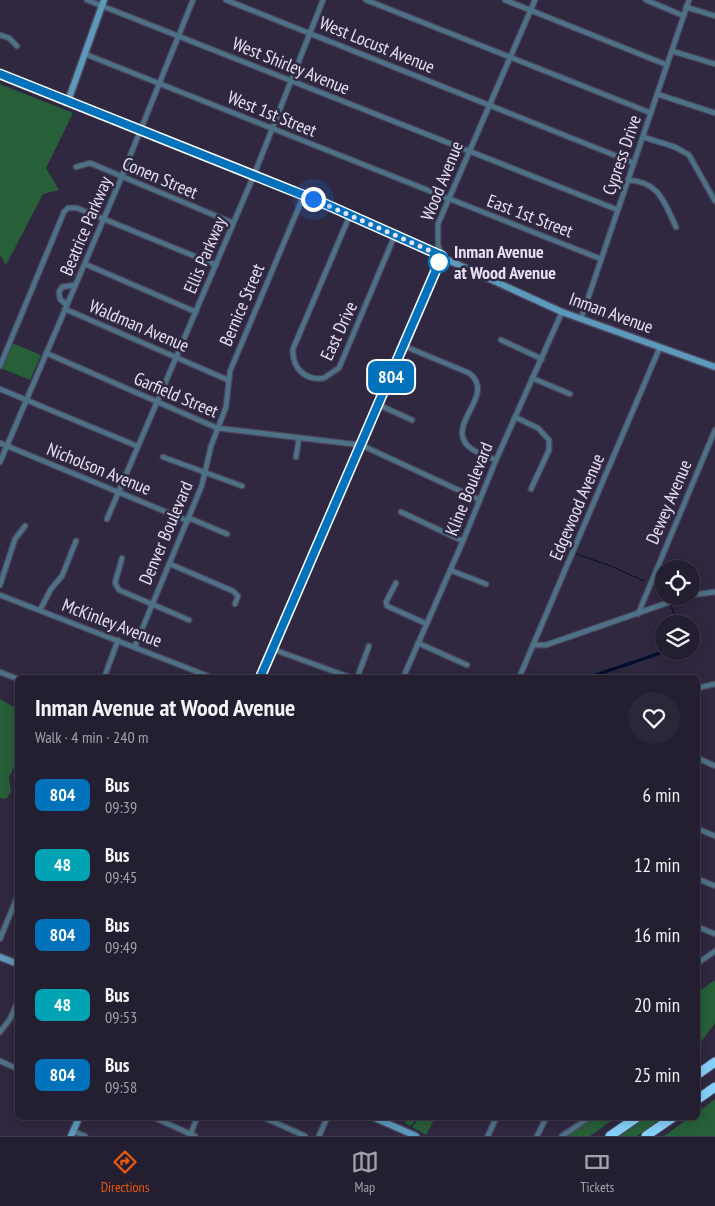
<!DOCTYPE html>
<html lang="en">
<head>
<meta charset="utf-8">
<style>
	:root { --surface:#231e30; --page:#2b2738; --text:#f1f3f6; --muted:#a3a2ab; --line:#403c4c; --accent:#ea580c }
	body { margin:0; font-family:"PT Sans Narrow",sans-serif; background:var(--page); color:var(--text); height:100vh; display:flex; flex-direction:column; font-size:19px; white-space:nowrap }
	* { box-sizing:border-box; margin:0 }
	p { font-size:16px; color:var(--muted) }
	.icon { flex:none; width:28px; height:28px; fill:none; stroke:currentColor; stroke-width:2; stroke-linecap:round; stroke-linejoin:round }
	.map { position:relative; flex:1; overflow:hidden }
	.details { position:absolute; left:15px; top:675px; width:685px; height:445px; display:flex; flex-direction:column; background:var(--surface); border-radius:8px; box-shadow:0 2px 12px #0003,0 0 0 1px var(--line) }
	.details>* { flex:none }
	.badge { padding:0 10px; border-radius:8px; font-size:18px; line-height:32px }
	.buttons { position:absolute; left:655px; top:560px; display:grid; gap:10px }
	.buttons a { display:grid; place-items:center; width:45px; height:45px; border-radius:50%; background:var(--surface); box-shadow:0 2px 12px #0003,0 0 0 1px var(--line); font-size:25px }
	.you { position:absolute; width:25px; height:25px; margin:-12px; border:4px solid #fff; border-radius:50%; background:#1a73e8; box-shadow:0 0 0 8px #1a73e833 }
	.map>.badge { position:absolute; translate:-50% -50%; box-shadow:0 0 0 2px #fff }
	.round { display:grid; place-items:center; flex:none; width:52px; height:52px; border-radius:26px; background:var(--page) }
	.headline { display:flex; align-items:center; justify-content:space-between; height:85px; padding:0 20px }
	h1 { font-size:24px; font-weight:800; line-height:38px }
	ul { padding:0; list-style:none }
	li { display:flex; align-items:center; gap:15px; height:70px; padding:0 20px }
	li div { flex:1 }
	li b { display:block; font-size:19px }
	li em { font-style:normal }
	li .badge { min-width:55px; font-weight:700; text-align:center }
	.menu { display:flex; justify-content:space-around; align-items:center; height:70px; border-top:1px solid var(--line); background:var(--surface); font-size:14px; color:var(--muted) }
	.menu a { display:grid; justify-items:center; gap:2px }
	.menu .on { color:var(--accent) }
	.map>svg:first-child { display:block }
	.green { fill:#275f39 }
	.water { fill:#000e2f }
	.lines { fill:none; stroke-linecap:round; stroke-linejoin:round }
	.stream { stroke:#000e2f; stroke-width:1 }
	.street-casing { stroke:#4c465d; stroke-width:7 }
	.secondary-casing { stroke:#4c465d; stroke-width:9 }
	.highway-casing { stroke:#4c465d; stroke-width:11 }
	.street { stroke:#4d7287; stroke-width:4.5 }
	.secondary { stroke:#5c99bb; stroke-width:6 }
	.highway { stroke:#85d0fa; stroke-width:9 }
	.line-casing { stroke:#fff; stroke-width:11 }
	.line { stroke:#0072bc; stroke-width:8 }
	.walk { stroke:#e6e2f3; stroke-width:5; stroke-dasharray:0 9 }
	.stop-dot { fill:#fff; stroke:#0072bc; stroke-width:2.5 }
	.labels { text-anchor:middle; stroke-width:5; stroke-linejoin:round; paint-order:stroke }
	.street-label { font-size:18px; fill:#e6e2f3; stroke:#2f2840 }
	.stop-label { font-size:18px; font-weight:bold; fill:#e6e2f3; stroke:#2f2840; text-anchor:start }
</style>
</head>
<body>
<div class="map">
<svg width="715" height="1136" viewBox="0 0 715 1136">
	<rect width="100%" height="100%" fill="#2f2840"/>
	<g class="green">
		<polygon points="0,84 73,113 46,168 59,190 43,194 6,265 0,255"/>
		<polygon points="12,343 41,355 30,380 1,368"/>
		<polygon points="0,699 17,709 17,765 15,765 9,777 11,792 6,799 0,798"/>
		<polygon points="715,980 715,1023 698,1046 698,992"/>
		<polygon points="715,1099 715,1136 664,1136 689,1118 698,1118 698,1112"/>
		<polygon points="408,1118 435,1118 426,1135 405,1123"/>
		<polygon points="593,1118 615,1118 590,1136 564,1136"/>
		<polygon points="645,1118 663,1118 637,1136 619,1136"/>
	</g>
	<polygon class="water" points="664,650 671,651 595,677 585,677"/>
	<g class="lines">
		<g class="stream">
			<polyline points="573,553 611,566 644,581"/>
			<polyline points="653,585 664,594"/>
			<polyline points="666,596 666,597"/>
			<polyline points="670,604 678,624"/>
			<polyline points="411,1127 418,1118"/>
		</g>
		<defs>
			<g id="street">
				<polyline points="87,0 618,210"/>
				<polyline points="226,0 634,163"/>
				<polyline points="366,0 651,113"/>
				<polyline points="505,0 667,65"/>
				<polyline points="646,0 684,16"/>
				<polyline points="686,7 715,16"/>
				<polyline points="0,35 9,38 17,46"/>
				<polyline points="672,51 715,64"/>
				<polyline points="85,54 601,259"/>
				<polyline points="657,94 715,113"/>
				<polyline points="643,137 675,147 689,155 715,201"/>
				<polyline points="76,167 90,163 233,223"/>
				<path d="M628 180C660 182 664 202 676 227"/>
				<path d="M350 215 293 349C292 368 305 381 324 378L339 368 395 235"/>
				<polyline points="442,257 438,245 438,224 535,0"/>
				<polyline points="85,264 196,312"/>
				<polyline points="67,305 60,299 59,292 62,287 75,285"/>
				<polyline points="65,309 228,380"/>
				<polyline points="581,319 689,0"/>
				<polyline points="501,340 542,359"/>
				<path d="M404 346 469 373C497 394 447 423 467 445 474 453 487 456 496 460"/>
				<polyline points="46,353 217,428 361,445 480,500"/>
				<polyline points="0,366 64,212 68,208 77,208 216,265"/>
				<polyline points="532,378 570,394"/>
				<polyline points="0,389 137,446"/>
				<polyline points="379,405 412,420"/>
				<polyline points="515,417 538,428 549,440 549,450 531,489"/>
				<polyline points="0,443 188,521"/>
				<polyline points="163,457 242,486"/>
				<polyline points="296,457 299,438"/>
				<polyline points="0,462 122,176 193,0"/>
				<polyline points="401,512 463,541"/>
				<polyline points="189,518 227,534"/>
				<polyline points="107,519 254,175 323,0"/>
				<polyline points="122,558 115,583 119,590 189,620"/>
				<polyline points="170,564 233,591 238,596 235,604"/>
				<polyline points="450,570 486,584"/>
				<polyline points="396,583 386,602 387,606 427,624"/>
				<polyline points="0,585 15,539 25,526"/>
				<polyline points="0,595 213,678"/>
				<polyline points="691,595 715,592"/>
				<polyline points="40,610 51,589 62,576 76,541"/>
				<polyline points="638,614 715,430"/>
				<polyline points="418,643 467,665"/>
				<polyline points="533,645 546,645 687,596"/>
				<polyline points="135,646 202,485 211,446 226,407 230,371 304,195"/>
				<polyline points="272,649 352,678"/>
				<polyline points="0,672 18,679"/>
				<polyline points="104,678 118,640"/>
				<polyline points="357,678 369,646"/>
				<polyline points="403,678 463,541 496,460 562,312"/>
				<polyline points="519,678 660,347"/>
				<polyline points="698,688 715,684"/>
				<polyline points="698,758 715,766"/>
				<polyline points="698,829 715,836"/>
				<polyline points="698,879 715,886"/>
				<polyline points="698,927 715,934"/>
				<polyline points="0,939 18,895"/>
				<polyline points="698,963 715,951"/>
				<polyline points="0,1032 10,1019 18,1001"/>
				<polyline points="0,1061 18,1069"/>
				<polyline points="155,1118 195,1136"/>
				<polyline points="265,1118 305,1136"/>
				<polyline points="73,1131 85,1136"/>
				<polyline points="190,1135 197,1118"/>
				<polyline points="319,1136 327,1118"/>
				<polyline points="488,1136 496,1118"/>
				<polyline points="537,1136 546,1118"/>
				<polyline points="562,1136 589,1118"/>
			</g>
			<g id="secondary">
				<polyline points="0,74 323,203 562,312 715,367"/>
				<polyline points="68,101 104,0"/>
				<polyline points="260,678 442,257"/>
				<polyline points="0,957 18,964"/>
				<polyline points="375,1118 416,1136"/>
				<polyline points="71,1136 79,1118"/>
			</g>
			<g id="highway">
				<polyline points="698,1074 715,1062"/>
				<polyline points="698,1099 715,1087"/>
				<polyline points="610,1136 636,1118"/>
				<polyline points="646,1136 672,1118"/>
			</g>
		</defs>
		<use href="#street" class="street-casing"/>
		<use href="#secondary" class="secondary-casing"/>
		<use href="#highway" class="highway-casing"/>
		<use href="#street" class="street"/>
		<use href="#secondary" class="secondary"/>
		<use href="#highway" class="highway"/>
	</g>
	<g class="lines">
		<defs>
			<polyline id="line" points="0,74 323,203 442,256 260,678"/>
		</defs>
		<use href="#line" class="line-casing"/>
		<use href="#line" class="line"/>
		<polyline class="walk" points="313,199 442,256 439,262"/>
	</g>
	<circle class="stop-dot" cx="439" cy="262" r="10"/>
	<g class="labels">
		<g class="street-label">
			<text transform="translate(377 45) rotate(22)" y="6">West Locust Avenue</text>
			<text transform="translate(291 66) rotate(22)" y="6">West Shirley Avenue</text>
			<text transform="translate(272 114) rotate(22)" y="6">West 1st Street</text>
			<text transform="translate(622 155) rotate(-71)" y="6">Cypress Drive</text>
			<text transform="translate(160 178) rotate(23)" y="6">Conen Street</text>
			<text transform="translate(442 181) rotate(-68)" y="6">Wood Avenue</text>
			<text transform="translate(530 216) rotate(21)" y="6">East 1st Street</text>
			<text transform="translate(86 226) rotate(-67)" y="6">Beatrice Parkway</text>
			<text transform="translate(205 255) rotate(-67)" y="6">Ellis Parkway</text>
			<text transform="translate(242 305) rotate(-67)" y="6">Bernice Street</text>
			<text transform="translate(611 313) rotate(20)" y="6">Inman Avenue</text>
			<text transform="translate(139 326) rotate(23)" y="6">Waldman Avenue</text>
			<text transform="translate(339 331) rotate(-65)" y="6">East Drive</text>
			<text transform="translate(176 395) rotate(23)" y="6">Garfield Street</text>
			<text transform="translate(99 469) rotate(22)" y="6">Nicholson Avenue</text>
			<text transform="translate(469 489) rotate(-68)" y="6">Kline Boulevard</text>
			<text transform="translate(669 502) rotate(-67)" y="6">Dewey Avenue</text>
			<text transform="translate(577 507) rotate(-67)" y="6">Edgewood Avenue</text>
			<text transform="translate(166 533) rotate(-67)" y="6">Denver Boulevard</text>
			<text transform="translate(112 623) rotate(21)" y="6">McKinley Avenue</text>
		</g>
		<g class="stop-label">
			<text x="454" y="258">Inman Avenue<tspan x="454" dy="21">at Wood Avenue</tspan></text>
		</g>
	</g>
</svg>
<div class="buttons">
<a><svg class="icon" aria-label="locate" viewBox="0 0 24 24"><circle cx="12" cy="12" r="6"/><path d="M12 2v4M12 18v4M2 12h4M18 12h4"/></svg></a>
<a><svg class="icon" aria-label="layers" viewBox="0 0 24 24"><path d="M12 4l9 5-9 5-9-5zM3 14l9 5 9-5"/></svg></a>
</div>
<div class="you" style="left:313px;top:199px"></div>
<b class="badge" style="left:391px;top:377px;background:#0072bc;color:#fff">804</b>
<section class="details">
<div class="headline"><div><h1>Inman Avenue at Wood Avenue</h1><p>Walk · 4 min · 240 m</p></div><a class="round"><svg class="icon" aria-label="heart" viewBox="0 0 24 24"><path d="M12 20l-8-8c-3-5 5-10 8-4 3-6 11-1 8 4z"/></svg></a></div>
<ul>
<li><span class="badge" style="background:#0072bc;color:#fff">804</span><div><b>Bus</b><p>09:39</p></div><em>6 min</em></li>
<li><span class="badge" style="background:#00a3b4;color:#fff">48</span><div><b>Bus</b><p>09:45</p></div><em>12 min</em></li>
<li><span class="badge" style="background:#0072bc;color:#fff">804</span><div><b>Bus</b><p>09:49</p></div><em>16 min</em></li>
<li><span class="badge" style="background:#00a3b4;color:#fff">48</span><div><b>Bus</b><p>09:53</p></div><em>20 min</em></li>
<li><span class="badge" style="background:#0072bc;color:#fff">804</span><div><b>Bus</b><p>09:58</p></div><em>25 min</em></li>
</ul>
</section>
</div>
<nav class="menu">
<a class="on"><svg class="icon" aria-label="directions" viewBox="0 0 24 24"><path d="M12 3l9 9-9 9-9-9zM9 14v-3h6M13 9l2 2-2 2"/></svg>Directions</a>
<a><svg class="icon" aria-label="map" viewBox="0 0 24 24"><path d="M3 6l6-2 6 2 6-2v14l-6 2-6-2-6 2zM9 4v14M15 6v14"/></svg>Map</a>
<a><svg class="icon" aria-label="tickets" viewBox="0 0 24 24"><path d="M3 7h18v10H3zM15 7v10"/></svg>Tickets</a>
</nav>
</body>
</html>
